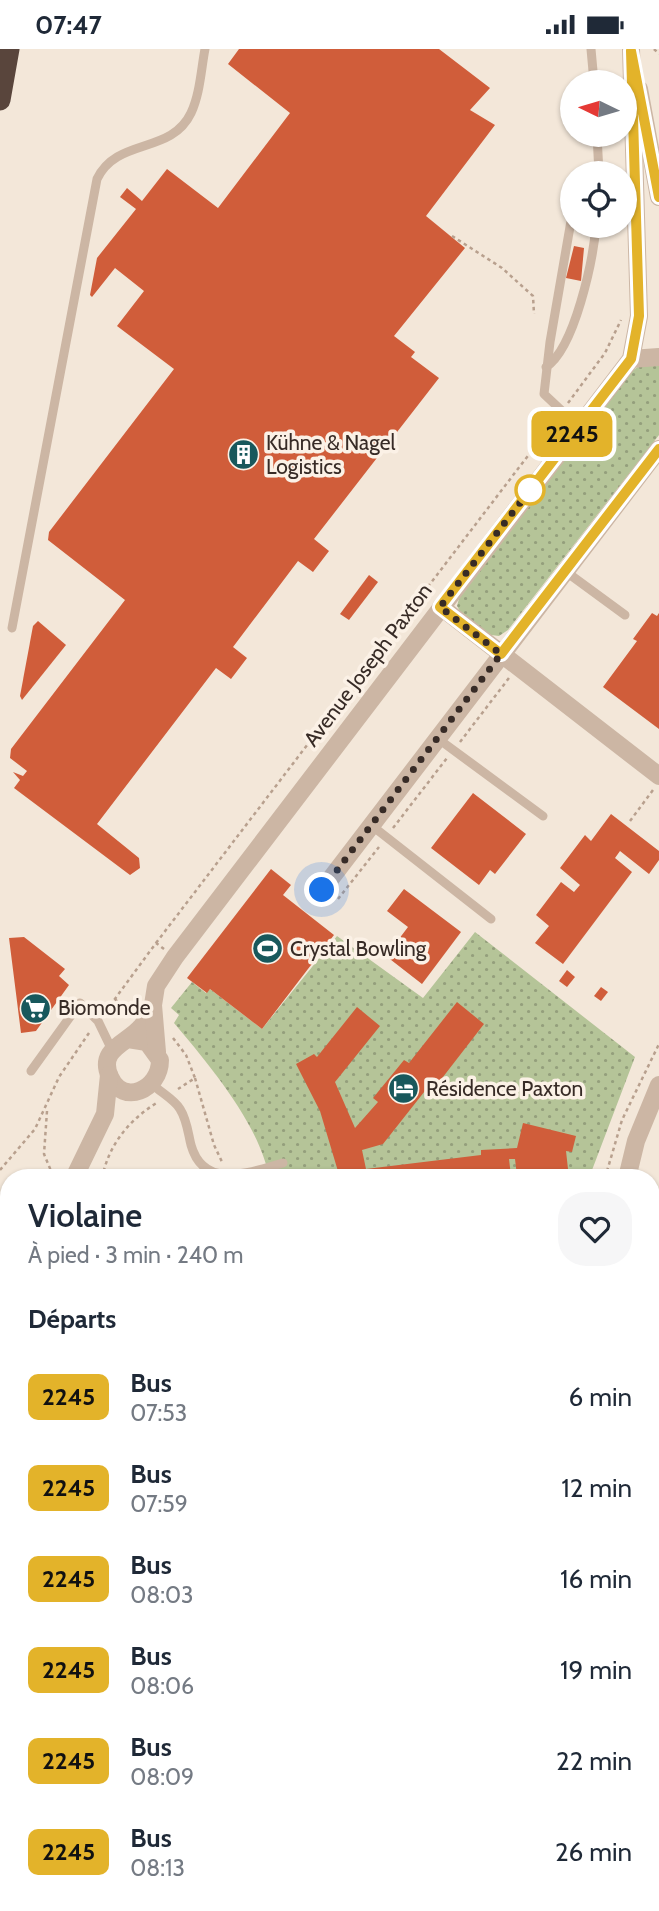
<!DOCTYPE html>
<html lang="fr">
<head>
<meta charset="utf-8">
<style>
	:root { --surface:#fff; --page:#f6f6f7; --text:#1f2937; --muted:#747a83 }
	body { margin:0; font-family:Cabin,sans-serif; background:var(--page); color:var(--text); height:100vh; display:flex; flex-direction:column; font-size:26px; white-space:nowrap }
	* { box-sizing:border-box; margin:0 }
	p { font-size:23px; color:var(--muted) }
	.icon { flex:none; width:38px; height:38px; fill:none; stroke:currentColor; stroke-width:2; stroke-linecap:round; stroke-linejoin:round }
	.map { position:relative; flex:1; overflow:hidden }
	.panel { position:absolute; left:0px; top:1120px; width:660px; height:742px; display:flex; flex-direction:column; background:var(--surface); border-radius:28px 28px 0 0; box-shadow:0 2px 5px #0004 }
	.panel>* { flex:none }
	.badge { padding:0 14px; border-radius:10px; font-size:24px; line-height:46px }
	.needle { width:46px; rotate:275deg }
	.buttons { position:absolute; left:560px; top:21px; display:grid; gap:14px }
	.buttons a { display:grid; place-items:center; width:77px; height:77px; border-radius:50%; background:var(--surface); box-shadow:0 2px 5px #0004; font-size:35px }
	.you { position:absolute; width:35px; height:35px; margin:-18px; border:5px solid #fff; border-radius:50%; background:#1a73e8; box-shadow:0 0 0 10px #1a73e833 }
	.map>.badge { position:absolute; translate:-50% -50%; box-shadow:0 0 0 4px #fff }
	h2 { padding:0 28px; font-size:26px; line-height:63px }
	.round { display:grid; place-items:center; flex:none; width:74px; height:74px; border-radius:28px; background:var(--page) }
	.overview { display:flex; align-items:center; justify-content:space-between; height:119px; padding:0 28px }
	h1 { font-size:33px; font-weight:600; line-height:52px }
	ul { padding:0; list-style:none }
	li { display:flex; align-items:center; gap:21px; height:91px; padding:0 28px }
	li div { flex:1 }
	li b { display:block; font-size:26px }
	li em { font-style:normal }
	li .badge { min-width:77px; font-weight:700; text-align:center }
	.status { display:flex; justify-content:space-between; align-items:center; height:49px; padding:0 35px; background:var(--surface); direction:ltr }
	.status svg { height:19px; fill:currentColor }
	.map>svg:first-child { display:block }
	.grass { fill:url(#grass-dots) }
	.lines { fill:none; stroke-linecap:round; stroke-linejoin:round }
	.stream { stroke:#75b1b3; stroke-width:4.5 }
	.building { fill:#d05d3a }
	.path { stroke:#b8a08e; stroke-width:2.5; stroke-dasharray:3.5 3.5; stroke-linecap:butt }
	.lane { stroke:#ccb6a4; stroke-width:9 }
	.street { stroke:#ccb6a4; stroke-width:18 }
	.secondary { stroke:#a08475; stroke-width:18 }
	.highway { stroke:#59453c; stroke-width:21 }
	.line-casing { stroke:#fff; stroke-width:16 }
	.line { stroke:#e3b32a; stroke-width:10 }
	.walk { stroke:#372b26; stroke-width:7; stroke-dasharray:0 12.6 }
	.stop-dot { fill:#fff; stroke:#e3b32a; stroke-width:3.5 }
	.labels { text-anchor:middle; stroke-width:7; stroke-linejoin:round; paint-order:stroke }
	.poi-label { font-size:21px; fill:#372b26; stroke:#fbf1e6; text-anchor:start }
	.street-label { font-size:21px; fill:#372b26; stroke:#fbf1e6 }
</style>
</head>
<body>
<div class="status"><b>07:47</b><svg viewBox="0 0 49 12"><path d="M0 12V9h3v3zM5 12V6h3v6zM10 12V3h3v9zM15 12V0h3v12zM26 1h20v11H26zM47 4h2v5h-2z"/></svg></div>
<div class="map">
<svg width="659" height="1862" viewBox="0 0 659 1862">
	<defs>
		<pattern id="grass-dots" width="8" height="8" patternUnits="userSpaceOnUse" patternTransform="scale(1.75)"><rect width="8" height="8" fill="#b5c498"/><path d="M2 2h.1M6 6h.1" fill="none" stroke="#949f7c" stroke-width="1.8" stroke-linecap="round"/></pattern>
	</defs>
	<rect width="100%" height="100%" fill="#f3e7d9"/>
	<g class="grass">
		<polygon points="659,314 659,386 508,581 499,587 491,586 461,564 457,557 460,546 626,326 639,317"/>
		<path d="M475 883 635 1008 589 1129H269C261 1077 207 1013 174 974L179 966 171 959 192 933 206 944 210 940 262 980 337 887 423 949Z"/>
		<polygon points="9,1174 9,1287 0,1281 0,1179"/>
		<polygon points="651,1204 659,1210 659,1295 651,1302"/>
	</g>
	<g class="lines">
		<polyline class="stream" points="0,1381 9,1373"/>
	</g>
	<g class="building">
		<polygon points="239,0 439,0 490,39 470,61 495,76 426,167 465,199 394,287 415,303 411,308 439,329 314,490 329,502 313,523 298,512 233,598 247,609 231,630 216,619 97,775 139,809 140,819 130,826 14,739 20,731 13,723 23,727 27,722 10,709 11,700 125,551 48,491 49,483 174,320 117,277 144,242 115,219 92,248 90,246 97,209 136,160 120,148 127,139 142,152 167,120 218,159 290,64 228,15"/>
		<polygon points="574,197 584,199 581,232 566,229"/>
		<polygon points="369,526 378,533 349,571 340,565"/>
		<polygon points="652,564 657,567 659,564 659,680 603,638 637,592 633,590"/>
		<polygon points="38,572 66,596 22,651 20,647 33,577"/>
		<polygon points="473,744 526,785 495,825 490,821 479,836 431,799"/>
		<polygon points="611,765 659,802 659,811 649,825 620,802 615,809 632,823 563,915 535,894 549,877 536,866 561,833 574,843 580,836 560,819 585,786 591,792"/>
		<polygon points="271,820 291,836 283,846 334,886 262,980 210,940 207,944 187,929"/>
		<polygon points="404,840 461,883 422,935 386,907 408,878 387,862"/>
		<polygon points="24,888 65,920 59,927 69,936 36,982 21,984 9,889"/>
		<polygon points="567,921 575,928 567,938 559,932"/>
		<polygon points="601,938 608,943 601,952 594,947"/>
		<polygon points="457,953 484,975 436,1037 432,1033 383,1095 362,1101 366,1120 481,1106 481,1101 517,1099 523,1074 576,1087 572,1103 566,1102 568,1120 517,1127 515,1110 509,1110 511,1127 498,1129 340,1129 320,1062 296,1015 314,1005 317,1008 357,958 380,977 335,1033 355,1079 378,1053 373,1049 404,1011 409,1014"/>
		<polygon points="651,1449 656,1453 659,1450 659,1459 651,1468"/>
		<polygon points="9,1500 9,1562 0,1569 0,1506"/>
		<polygon points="651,1533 659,1540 659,1575 651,1584"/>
		<polygon points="658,1647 659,1673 654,1679 651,1676 651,1655"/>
		<polygon points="9,1684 9,1764 0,1751 0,1690"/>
		<polygon points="651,1801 659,1808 659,1814 651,1820"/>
		<polygon points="466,1853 478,1853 488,1862 462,1862 468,1855"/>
	</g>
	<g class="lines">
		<g class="path">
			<polyline points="654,0 659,5"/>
			<polyline points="452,187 502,219 533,247 534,265"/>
			<polyline points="568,354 605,304 621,271"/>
			<polyline points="460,693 509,629"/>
			<polyline points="630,772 653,741"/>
			<polyline points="393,779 447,709"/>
			<polyline points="338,850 379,798"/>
			<polyline points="156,894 556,370"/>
			<polyline points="115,950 131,967"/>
			<polyline points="106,962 156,894 164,900"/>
			<polyline points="173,989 186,1006 195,1029 178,1040"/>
			<polyline points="195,1029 214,1096 223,1115"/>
			<polyline points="47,1062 44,1105 54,1129"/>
			<polyline points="0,1121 35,1080 59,1028 91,981"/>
			<path d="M102 1129C109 1095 129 1071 158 1053"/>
			<polyline points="605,1129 622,1071 659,995"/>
			<polyline points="651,1157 659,1159"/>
			<polyline points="651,1350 659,1346"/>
			<polyline points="651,1429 659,1432"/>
		</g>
		<g class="lane">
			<polyline points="591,0 594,33"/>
			<polyline points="597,86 599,124"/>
			<polyline points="571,172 550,293 544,345 578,377"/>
			<path d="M546 318C575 299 593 211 596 177"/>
			<polyline points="565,522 625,566"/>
			<path d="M12 579 97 130C117 88 171 106 191 64 200 45 201 21 205 0"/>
			<polyline points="437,689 543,767"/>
			<polyline points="371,776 491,870"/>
			<polyline points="31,1022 80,954 98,972 112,1001"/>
			<path d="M152 1035C160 1043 175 1051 180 1060 187 1071 188 1084 191 1096 204 1142 250 1123 283 1114"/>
			<polyline points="0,1491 9,1485"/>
			<polyline points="0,1578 9,1572"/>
			<polyline points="0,1613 9,1607"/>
			<polyline points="0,1837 9,1849"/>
			<polyline points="12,1853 18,1862"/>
		</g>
		<g class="street">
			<polyline points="639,40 659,148"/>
			<polyline points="631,310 659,308"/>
			<polyline points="441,558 659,727"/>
			<polyline points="322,841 659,400"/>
			<path d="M128 990 147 993 160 1011C160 1041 123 1057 110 1028 97 1000 128 994 141 978 146 973 148 965 151 959"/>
			<polyline points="157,1003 153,956 156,937 175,908 631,310 639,267 631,0"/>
			<polyline points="74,1129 105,1065 109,1026"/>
			<polyline points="627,1129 636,1092 659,1036"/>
			<polyline points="651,1738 659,1729"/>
			<polyline points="392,1853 402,1862"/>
			<polyline points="219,1862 233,1853"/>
			<polyline points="541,1862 549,1853"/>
		</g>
		<g class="secondary">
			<polyline points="651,1193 659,1199"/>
			<polyline points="0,1298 9,1302"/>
			<polyline points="651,1315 659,1310"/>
		</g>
		<g class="highway">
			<polyline points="0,51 9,0"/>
			<polyline points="0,1163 5,1164"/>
			<polyline points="0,1334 9,1326"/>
		</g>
	</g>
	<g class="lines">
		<defs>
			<polyline id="line" points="659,148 631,2 639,267 631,310 440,558 501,605 659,400"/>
		</defs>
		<use href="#line" class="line-casing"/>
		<use href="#line" class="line"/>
		<polyline class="walk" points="322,841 501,605 440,558 530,441"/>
	</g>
	<defs>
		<symbol id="building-disc" viewBox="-11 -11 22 22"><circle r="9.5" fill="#18585c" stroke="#fbf1e6"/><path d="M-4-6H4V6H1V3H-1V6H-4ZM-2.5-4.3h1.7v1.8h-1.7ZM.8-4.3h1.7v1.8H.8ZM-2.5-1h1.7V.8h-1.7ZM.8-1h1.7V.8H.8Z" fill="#fff"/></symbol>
		<symbol id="stadium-disc" viewBox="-11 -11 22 22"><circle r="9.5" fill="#18585c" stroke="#fbf1e6"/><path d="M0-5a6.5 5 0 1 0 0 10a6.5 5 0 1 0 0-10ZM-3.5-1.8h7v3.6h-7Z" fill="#fff"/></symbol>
		<symbol id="supermarket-disc" viewBox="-11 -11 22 22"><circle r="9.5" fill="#18585c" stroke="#fbf1e6"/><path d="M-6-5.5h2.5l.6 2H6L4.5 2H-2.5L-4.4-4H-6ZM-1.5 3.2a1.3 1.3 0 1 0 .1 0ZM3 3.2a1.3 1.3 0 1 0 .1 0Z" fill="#fff"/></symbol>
		<symbol id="hotel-disc" viewBox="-11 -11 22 22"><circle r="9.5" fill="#18585c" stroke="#fbf1e6"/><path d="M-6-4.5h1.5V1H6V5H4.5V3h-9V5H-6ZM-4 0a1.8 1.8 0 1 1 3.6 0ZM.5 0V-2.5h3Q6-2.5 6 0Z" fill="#fff"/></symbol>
	</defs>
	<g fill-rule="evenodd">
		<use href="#building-disc" x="226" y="388" width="35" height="35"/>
		<use href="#stadium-disc" x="250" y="882" width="35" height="35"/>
		<use href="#supermarket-disc" x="18" y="942" width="35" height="35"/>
		<use href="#hotel-disc" x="386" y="1022" width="35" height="35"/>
	</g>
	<circle class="stop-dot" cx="530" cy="441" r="14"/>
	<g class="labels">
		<g class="poi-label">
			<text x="266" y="401">Kühne &amp; Nagel<tspan x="266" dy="24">Logistics</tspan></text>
			<text x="290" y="907">Crystal Bowling</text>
			<text x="58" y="966">Biomonde</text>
			<text x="426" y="1047">Résidence Paxton</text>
		</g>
		<g class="street-label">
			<text transform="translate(368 616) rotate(-53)" y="7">Avenue Joseph Paxton</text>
		</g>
	</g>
</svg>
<div class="buttons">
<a><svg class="needle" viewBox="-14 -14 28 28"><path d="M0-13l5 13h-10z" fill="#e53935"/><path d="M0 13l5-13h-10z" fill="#747a83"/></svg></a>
<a><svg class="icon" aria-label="locate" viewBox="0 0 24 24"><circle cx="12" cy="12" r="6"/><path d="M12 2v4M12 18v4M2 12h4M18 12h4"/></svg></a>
</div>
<div class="you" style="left:322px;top:841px"></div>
<b class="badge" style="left:572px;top:385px;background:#e3b32a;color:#111">2245</b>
<section class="panel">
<div class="overview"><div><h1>Violaine</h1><p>À pied · 3 min · 240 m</p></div><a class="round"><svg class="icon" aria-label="heart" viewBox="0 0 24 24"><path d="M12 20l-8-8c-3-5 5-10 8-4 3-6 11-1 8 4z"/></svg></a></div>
<h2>Départs</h2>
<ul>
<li><span class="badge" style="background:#e3b32a;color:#111">2245</span><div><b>Bus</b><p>07:53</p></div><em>6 min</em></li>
<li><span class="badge" style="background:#e3b32a;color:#111">2245</span><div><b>Bus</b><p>07:59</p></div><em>12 min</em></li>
<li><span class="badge" style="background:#e3b32a;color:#111">2245</span><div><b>Bus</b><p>08:03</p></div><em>16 min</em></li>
<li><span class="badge" style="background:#e3b32a;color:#111">2245</span><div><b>Bus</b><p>08:06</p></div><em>19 min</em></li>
<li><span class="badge" style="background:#e3b32a;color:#111">2245</span><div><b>Bus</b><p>08:09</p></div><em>22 min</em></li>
<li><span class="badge" style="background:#e3b32a;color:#111">2245</span><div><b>Bus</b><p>08:13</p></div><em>26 min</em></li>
</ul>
</section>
</div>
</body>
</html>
